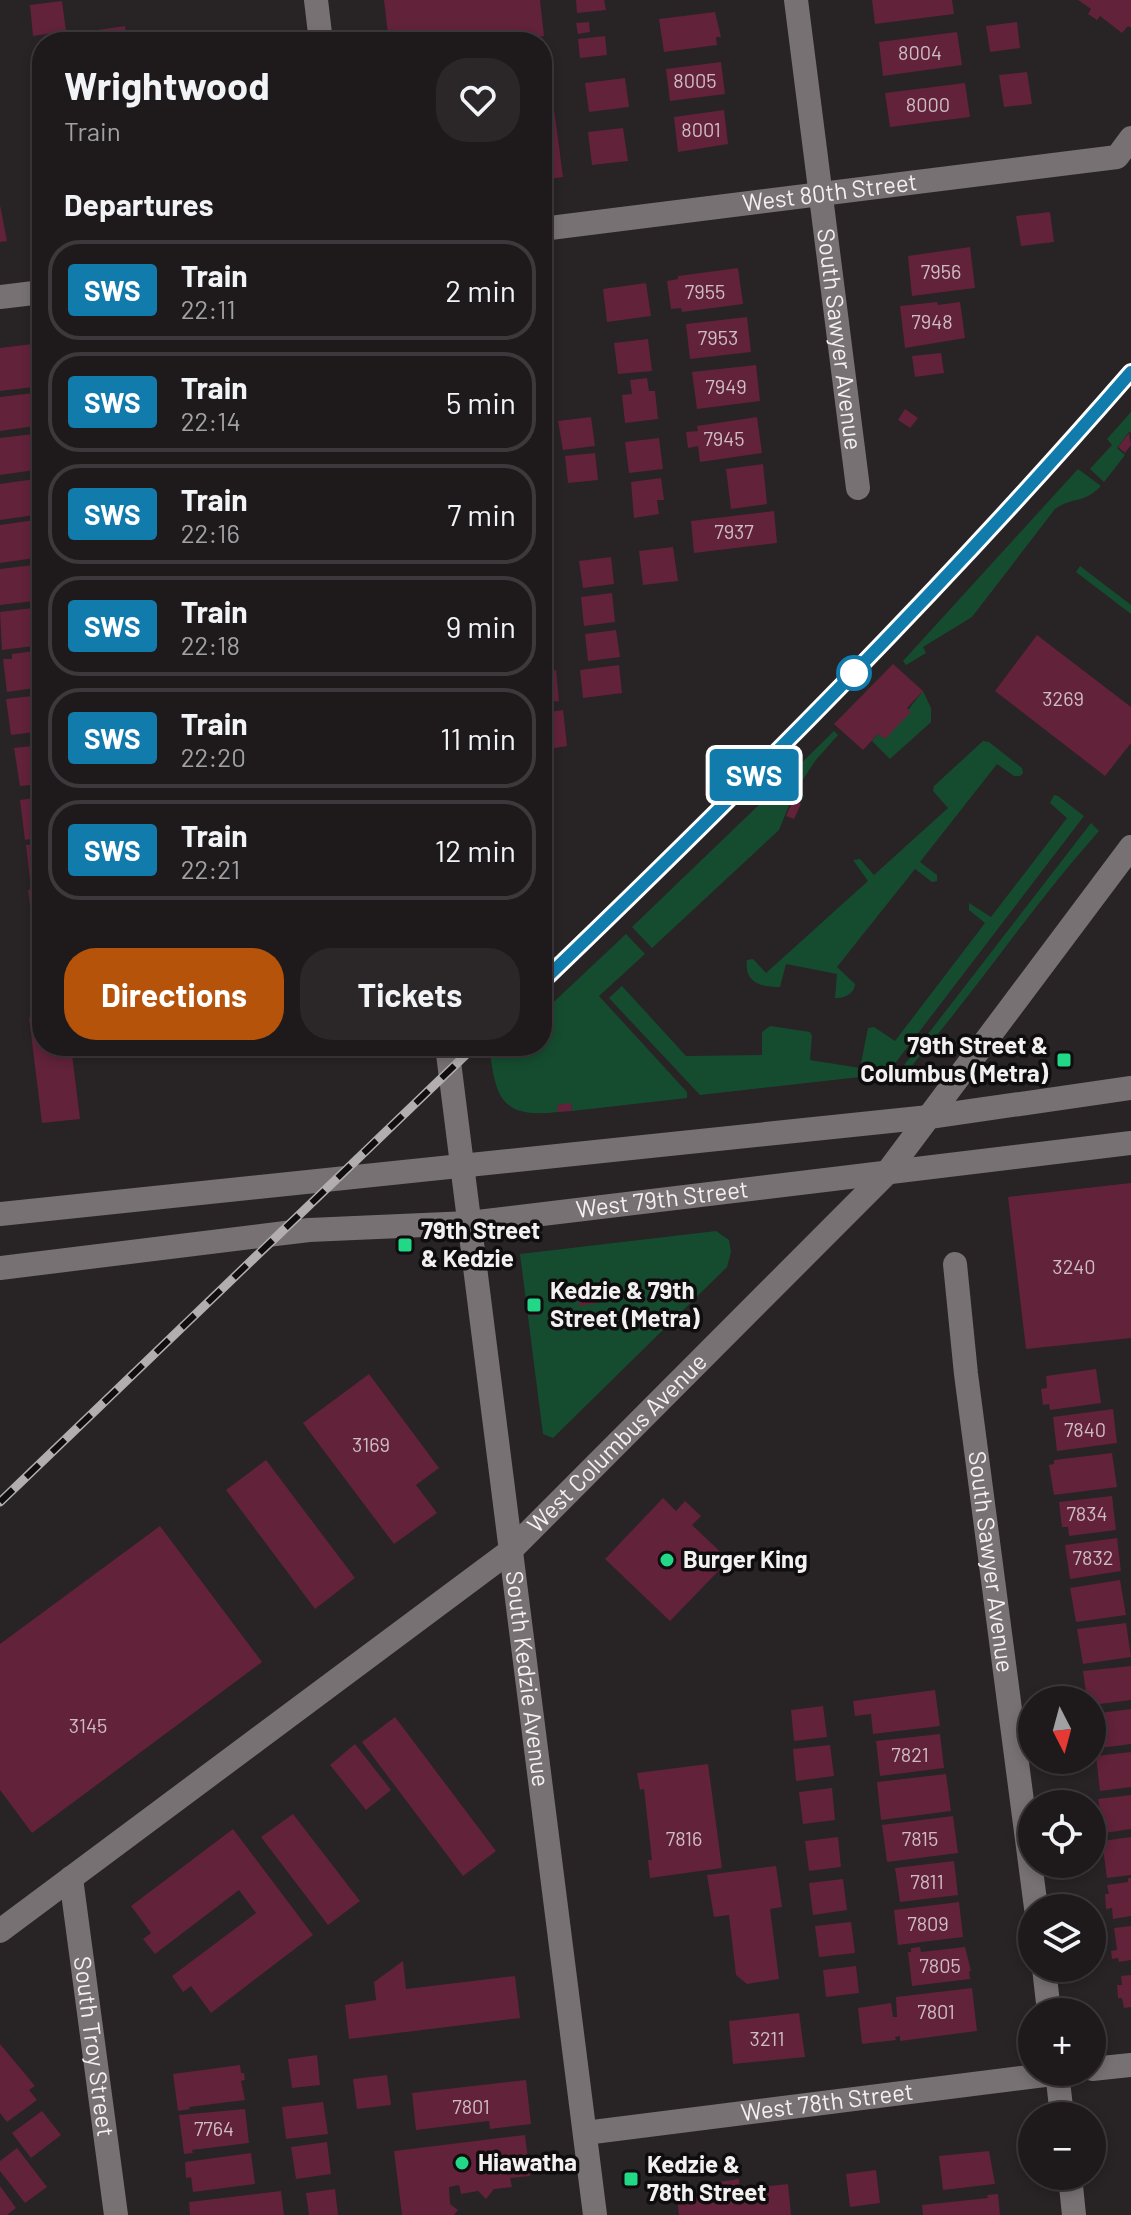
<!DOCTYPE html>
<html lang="en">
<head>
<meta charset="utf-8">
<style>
	:root { --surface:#1e1a1c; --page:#2b2729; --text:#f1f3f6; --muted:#a1a1a3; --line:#3c383b; --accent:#b45309 }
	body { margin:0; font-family:Barlow,sans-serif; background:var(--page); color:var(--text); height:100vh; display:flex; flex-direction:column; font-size:30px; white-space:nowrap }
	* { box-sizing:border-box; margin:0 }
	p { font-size:26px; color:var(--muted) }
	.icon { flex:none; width:44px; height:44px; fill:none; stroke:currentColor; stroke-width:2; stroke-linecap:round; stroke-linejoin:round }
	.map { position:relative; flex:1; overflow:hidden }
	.drawer { position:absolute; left:32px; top:32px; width:520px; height:1024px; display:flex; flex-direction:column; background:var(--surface); border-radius:32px; box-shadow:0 4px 12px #0003,0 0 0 2px var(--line) }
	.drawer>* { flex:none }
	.badge { padding:0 16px; border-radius:6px; font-size:28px; line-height:52px }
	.needle { width:52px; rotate:174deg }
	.buttons { position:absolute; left:1018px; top:1686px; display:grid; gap:16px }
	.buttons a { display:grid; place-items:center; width:88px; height:88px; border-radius:50%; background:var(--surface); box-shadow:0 4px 12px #0003,0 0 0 2px var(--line); font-size:40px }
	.map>.badge { position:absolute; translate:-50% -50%; box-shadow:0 0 0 4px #fff }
	h2 { padding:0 32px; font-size:30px; line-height:72px }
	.round { display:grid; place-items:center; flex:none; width:84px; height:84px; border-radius:32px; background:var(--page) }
	.summary { display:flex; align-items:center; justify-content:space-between; height:136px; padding:0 32px }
	h1 { font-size:38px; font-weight:700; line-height:60px }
	.primary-button { display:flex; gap:16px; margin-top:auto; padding:16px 32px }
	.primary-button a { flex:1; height:92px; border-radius:32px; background:var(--accent); color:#fff; font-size:32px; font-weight:700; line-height:92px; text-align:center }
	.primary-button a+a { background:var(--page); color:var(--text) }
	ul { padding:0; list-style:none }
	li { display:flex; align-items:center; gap:24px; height:100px; margin:0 16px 12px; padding:0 16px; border:4px solid var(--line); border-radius:32px }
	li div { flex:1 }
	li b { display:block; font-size:30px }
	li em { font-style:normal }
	li .badge { min-width:88px; font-weight:700; text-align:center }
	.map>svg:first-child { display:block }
	.green { fill:#154c2f }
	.building { fill:#61223a }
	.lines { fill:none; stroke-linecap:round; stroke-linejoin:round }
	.street { stroke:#777173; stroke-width:24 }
	.secondary { stroke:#777173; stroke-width:24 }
	.rail-casing { stroke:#b2aeaf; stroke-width:9 }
	.rail { stroke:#0f0d0e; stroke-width:6; stroke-dasharray:18; stroke-linecap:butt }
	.line-casing { stroke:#fff; stroke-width:18 }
	.line { stroke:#117bac; stroke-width:12 }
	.stop-dot { fill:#fff; stroke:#117bac; stroke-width:4 }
	.poi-dot { fill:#22d887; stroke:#0f0d0e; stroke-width:3 }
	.labels { text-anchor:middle; stroke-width:7; stroke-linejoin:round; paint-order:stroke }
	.number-label { font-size:20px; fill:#cebcc3 }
	.street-label { font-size:24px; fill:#f3f0f1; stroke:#0f0d0e }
	.poi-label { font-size:24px; font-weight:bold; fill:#f3f0f1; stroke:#0f0d0e; text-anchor:start }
</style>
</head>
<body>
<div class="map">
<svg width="1131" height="2215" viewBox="0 0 1131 2215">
	<rect width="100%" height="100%" fill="#282325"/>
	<g class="green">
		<polygon points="1131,412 1131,433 1129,432 1117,448 1125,455 1104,482 1090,469 1112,445 1107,439"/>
		<path d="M1078 469 1101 486C1084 504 1074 496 1055 509L972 617 923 647 926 653 906 665 903 661Z"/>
		<polygon points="1080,566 1131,605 1131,614 1076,572"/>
		<polygon points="923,691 931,708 931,722 890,759 872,741 878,734 885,739"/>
		<polygon points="834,731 838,735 815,761 796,790 804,796 801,802 792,798 779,830 652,948 632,927 764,800 770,805 786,789 781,783"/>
		<path d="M983 741 989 742 1022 768 1023 773 1020 776H1014L997 764 920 862 937 875V881L932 882 915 869 837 967 855 984C855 993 844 999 835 998L837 974 786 964 780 987C761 987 744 983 747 960L753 959 766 973 868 881 853 860 860 859 874 875 948 808 933 791 934 786Z"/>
		<polygon points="1054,795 1058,796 1084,816 887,1074 700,1095 609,998 622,986 686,1056 762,1055 762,1032 770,1026 810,1032 812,1036 810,1060 860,1068 868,1028 874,1027 895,1041 985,923 969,910 969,903 991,917 1067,818 1050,803"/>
		<path d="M1091 823 1099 831C1032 906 975 992 909 1069L904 1065Z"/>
		<path d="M626 934 645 954 599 996 687 1092V1098L572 1111 571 1104 558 1105V1112C505 1118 496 1102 490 1052L497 1046H542V1013Z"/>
		<polygon points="716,1231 729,1240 731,1252 727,1267 553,1438 543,1434 520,1254"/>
	</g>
	<g class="building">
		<polygon points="384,0 540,0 544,36 506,42 389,42"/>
		<polygon points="576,0 604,0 606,10 577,13"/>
		<polygon points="872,0 952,0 954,14 875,24"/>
		<polygon points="1078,0 1131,0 1131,28 1128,26 1122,33 1100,16 1097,20 1088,14 1091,9"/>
		<polygon points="62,1 66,31 33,36 30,5"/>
		<polygon points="715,12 721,37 716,37 717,45 664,52 659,19"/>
		<polygon points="589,22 590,32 578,34 576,23"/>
		<polygon points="1017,22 1020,48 990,52 986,26"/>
		<polygon points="125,26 127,42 99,42 97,30"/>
		<polygon points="957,32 962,65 883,76 879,42"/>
		<polygon points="605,36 607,55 580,58 578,39"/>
		<polygon points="721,62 725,94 670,101 666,69"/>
		<polygon points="1027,72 1032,104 1004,107 999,75"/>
		<polygon points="625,78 629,107 589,112 585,83"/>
		<polygon points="965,83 970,117 890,127 885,93"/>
		<polygon points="554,109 563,177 542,180 542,111"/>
		<polygon points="724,110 728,144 678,152 674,117"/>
		<polygon points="623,128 628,161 592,165 588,132"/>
		<polygon points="0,205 7,241 0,242"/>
		<polygon points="1050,212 1054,242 1021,246 1016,216"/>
		<polygon points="970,247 975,288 912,296 908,256"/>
		<polygon points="738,268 743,304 682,312 681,308 671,309 667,281 678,279 678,276"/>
		<polygon points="646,283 651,316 607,322 603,289"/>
		<polygon points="937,302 938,305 960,302 965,338 905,348 900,306"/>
		<polygon points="747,317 751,352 690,359 686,324"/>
		<polygon points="648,339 652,371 618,374 614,343"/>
		<polygon points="41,343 42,386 0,391 0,348"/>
		<polygon points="941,353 944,373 915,377 912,356"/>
		<polygon points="756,365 760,401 697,409 692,372"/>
		<polygon points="647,378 649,391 655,391 658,419 625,423 622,395 632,394 630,380"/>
		<polygon points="42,392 42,425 0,431 0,397"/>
		<polygon points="905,409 918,418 910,428 898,420"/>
		<polygon points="591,417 595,446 563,450 558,421"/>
		<polygon points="757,417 762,453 700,462 698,446 688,448 686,432 698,431 697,426"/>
		<polygon points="42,433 42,469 0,475 0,438"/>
		<polygon points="1129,433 1131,445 1125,453 1118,447"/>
		<polygon points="659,438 663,469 629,473 625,442"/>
		<polygon points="595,453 598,480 568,483 565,456"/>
		<polygon points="763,464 767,504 731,509 726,469"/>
		<polygon points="42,478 42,514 0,520 0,484"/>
		<polygon points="661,478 664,500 657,500 659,514 634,518 631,482"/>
		<polygon points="774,511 777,543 694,553 691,521"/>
		<polygon points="42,519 42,557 0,563 0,525"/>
		<polygon points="673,547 678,581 643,585 639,551"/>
		<polygon points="611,557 614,584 583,588 579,561"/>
		<polygon points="42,564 42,600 0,605 0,569"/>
		<polygon points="612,593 615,622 584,626 581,597"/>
		<polygon points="546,599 549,630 542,631 542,600"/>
		<polygon points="42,607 42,645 2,650 0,612"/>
		<polygon points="616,630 620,657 588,661 585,634"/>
		<polygon points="1037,635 1131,707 1131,743 1105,776 995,691"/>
		<polygon points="550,636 553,664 542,666 542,637"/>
		<polygon points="42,650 42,687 7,692 3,659 12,659 12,654"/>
		<polygon points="893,664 923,691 907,708 911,712 885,739 878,734 863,750 834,724"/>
		<polygon points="619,665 622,693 583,698 580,670"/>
		<polygon points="556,670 559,701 542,703 542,672"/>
		<polygon points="42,695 42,731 11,735 6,699"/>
		<polygon points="563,710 567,746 542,750 542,713"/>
		<polygon points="42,745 42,784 20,786 14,748"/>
		<polygon points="42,797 42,837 25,840 20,800"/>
		<polygon points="793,800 801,804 794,819 786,816"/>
		<polygon points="42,843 42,879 30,880 26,845"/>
		<polygon points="42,888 42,944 35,945 28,890"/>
		<polygon points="42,1015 42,1046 71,1046 80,1119 42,1123 29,1017"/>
		<polygon points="571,1103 572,1111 558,1112 557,1105"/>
		<polygon points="1131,1183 1131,1338 1026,1349 1008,1197"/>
		<polygon points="596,1283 598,1303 579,1306 576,1285"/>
		<polygon points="537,1296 539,1315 531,1316 529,1297"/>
		<polygon points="1096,1369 1101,1403 1050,1410 1049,1404 1043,1405 1041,1389 1047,1388 1046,1376"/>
		<polygon points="369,1374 439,1468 416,1485 437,1513 394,1544 303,1423"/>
		<polygon points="1113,1409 1117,1443 1057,1451 1053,1417"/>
		<polygon points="1112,1453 1117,1487 1054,1495 1049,1465 1054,1464 1054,1460"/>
		<polygon points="266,1460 355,1578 315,1609 226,1490"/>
		<polygon points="1112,1496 1116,1530 1069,1536 1068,1527 1062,1527 1059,1502"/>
		<polygon points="663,1498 676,1511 685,1501 701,1516 692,1525 729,1560 670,1621 605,1559"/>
		<polygon points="160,1526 262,1662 32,1833 0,1790 0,1644"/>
		<polygon points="1117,1538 1121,1571 1070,1579 1065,1545"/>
		<polygon points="1120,1580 1126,1615 1076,1622 1070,1588"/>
		<polygon points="1126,1623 1131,1657 1083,1664 1077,1629"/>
		<polygon points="1131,1666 1131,1700 1092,1705 1092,1700 1082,1700 1081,1694 1086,1693 1083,1671"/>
		<polygon points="935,1690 940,1726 873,1734 871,1714 855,1716 853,1701"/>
		<polygon points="823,1706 827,1737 794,1741 791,1710"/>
		<polygon points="1131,1709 1131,1744 1092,1749 1092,1714"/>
		<polygon points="395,1717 496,1851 463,1876 362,1742"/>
		<polygon points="940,1734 944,1768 880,1776 876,1741"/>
		<polygon points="355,1744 391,1790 366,1810 330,1765"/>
		<polygon points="830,1745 834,1776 796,1781 793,1749"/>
		<polygon points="1131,1752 1131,1787 1100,1791 1096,1756"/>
		<polygon points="708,1764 722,1868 650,1878 648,1860 652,1860 644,1789 640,1790 637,1773"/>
		<polygon points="946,1774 951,1811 881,1820 877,1782"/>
		<polygon points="832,1788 835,1820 803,1824 799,1792"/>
		<polygon points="1131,1795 1131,1829 1098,1834 1095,1811 1100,1810 1098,1799"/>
		<polygon points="293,1814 360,1901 328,1925 261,1837"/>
		<polygon points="953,1816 958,1853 887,1862 882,1825"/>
		<polygon points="233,1829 313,1935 211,2013 191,1986 183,1992 172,1976 256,1913 239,1890 155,1954 143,1939 151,1933 131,1906"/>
		<polygon points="838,1837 841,1867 809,1871 805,1841"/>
		<polygon points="1131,1837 1131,1875 1107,1878 1102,1841"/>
		<polygon points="954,1861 958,1895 900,1902 895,1868"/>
		<polygon points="776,1866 782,1907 770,1909 779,1979 747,1984 736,1975 729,1915 714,1917 707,1875"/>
		<polygon points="1128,1878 1131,1878 1131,1916 1113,1919 1112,1908 1106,1909 1105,1894 1109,1894 1107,1885 1128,1882"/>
		<polygon points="843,1879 847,1910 813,1915 809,1883"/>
		<polygon points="959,1902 963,1937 898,1945 894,1910"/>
		<polygon points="851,1922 855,1953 819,1957 815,1926"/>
		<polygon points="1131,1926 1131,1960 1119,1962 1118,1958 1112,1959 1111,1951 1117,1950 1114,1928"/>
		<polygon points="920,1947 921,1952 965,1947 971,1971 969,1971 970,1979 912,1986 908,1952 911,1952 911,1948"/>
		<polygon points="403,1961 406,1989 515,1976 520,2018 349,2039 345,2005 376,2000 374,1982"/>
		<polygon points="856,1966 859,1993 826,1997 823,1970"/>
		<polygon points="1131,1975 1131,2007 1124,2008 1122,1998 1118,1998 1117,1985 1122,1985 1121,1976"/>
		<polygon points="972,1988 977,2031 900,2041 900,2036 895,2037 896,2040 862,2044 858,2008 891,2003 893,2017 897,2017 896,1997"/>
		<polygon points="799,2013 805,2057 733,2064 729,2021"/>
		<polygon points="0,2044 35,2086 29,2090 37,2100 7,2122 0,2113"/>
		<polygon points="317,2055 320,2085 292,2088 288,2059"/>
		<polygon points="240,2065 241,2073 244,2073 245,2080 241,2081 245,2100 189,2107 190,2109 178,2111 173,2074"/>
		<polygon points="387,2075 391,2105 357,2109 353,2079"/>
		<polygon points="526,2080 531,2124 490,2129 489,2121 416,2130 412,2093"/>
		<polygon points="323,2102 328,2134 286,2139 282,2107"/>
		<polygon points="245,2109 249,2143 192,2150 193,2153 184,2154 179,2115"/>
		<polygon points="42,2111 61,2135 31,2158 12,2133"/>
		<polygon points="525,2135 530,2176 510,2178 512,2187 494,2189 486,2199 478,2191 461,2194 459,2185 449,2187 450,2204 458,2210 454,2215 402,2215 394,2151"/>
		<polygon points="327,2142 331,2174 296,2179 291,2147"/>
		<polygon points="17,2148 47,2187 25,2203 0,2171 0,2161"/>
		<polygon points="989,2151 995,2184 943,2190 939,2156"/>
		<polygon points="251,2153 255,2184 193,2192 191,2177 186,2178 185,2162"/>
		<polygon points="876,2170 880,2203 850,2207 846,2174"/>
		<polygon points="739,2179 740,2189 788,2184 791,2215 679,2215 677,2199 720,2193 719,2182"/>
		<polygon points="0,2186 16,2208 7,2215 0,2215"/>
		<polygon points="335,2189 338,2215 309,2215 306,2193"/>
		<polygon points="281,2191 284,2215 190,2215 189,2202"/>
		<polygon points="998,2194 1000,2215 923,2215 922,2205 988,2198 987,2195"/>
	</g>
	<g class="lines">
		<g class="street">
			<path id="s1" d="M796 0 858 488"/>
			<path id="s2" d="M542 229 1117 157 1131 138"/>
			<polyline points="0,297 42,292"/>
			<path id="s3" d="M955 1264 966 1374 1036 1908"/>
			<path id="s4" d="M71 1878 116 2215"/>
			<polyline points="1044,1968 1049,2012"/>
			<polyline points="1092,2069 1131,2065"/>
			<polyline points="1057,2072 1062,2116"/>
			<path id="s5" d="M585 2133 1069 2072"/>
			<polyline points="1070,2176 1074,2215"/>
		</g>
		<g class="secondary">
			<polyline points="316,0 321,42"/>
			<path id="s6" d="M447 1046 595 2215"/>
			<polyline points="0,1214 929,1117 1131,1088"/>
			<path id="s7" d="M0 1268 309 1230 469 1223 1131 1143"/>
			<path id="s8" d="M0 1931 510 1551 886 1174 1131 847"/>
		</g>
		<defs>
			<g id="rail">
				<path d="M542 982C745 786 945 585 1131 372"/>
				<polyline points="0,1502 475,1046"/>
			</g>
		</defs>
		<use href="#rail" class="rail-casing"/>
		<use href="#rail" class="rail"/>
	</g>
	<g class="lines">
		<defs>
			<path id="line" d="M542 982C746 786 945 586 1131 372"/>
		</defs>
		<use href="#line" class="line-casing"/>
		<use href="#line" class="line"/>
	</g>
	<circle class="stop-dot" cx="854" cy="673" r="16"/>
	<g class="poi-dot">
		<rect x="1056" y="1052" width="16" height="16" rx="4"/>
		<rect x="397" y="1237" width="16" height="16" rx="4"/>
		<rect x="526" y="1297" width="16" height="16" rx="4"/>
		<circle cx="667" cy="1560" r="8"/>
		<circle cx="462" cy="2163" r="8"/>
		<rect x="623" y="2171" width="16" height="16" rx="4"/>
	</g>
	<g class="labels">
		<g class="number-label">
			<text x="920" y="60">8004</text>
			<text x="695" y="88">8005</text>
			<text x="928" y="112">8000</text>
			<text x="701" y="137">8001</text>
			<text x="941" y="279">7956</text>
			<text x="705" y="299">7955</text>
			<text x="932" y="329">7948</text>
			<text x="718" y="345">7953</text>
			<text x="726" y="394">7949</text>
			<text x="724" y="446">7945</text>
			<text x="734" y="539">7937</text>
			<text x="1063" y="706">3269</text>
			<text x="1074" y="1274">3240</text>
			<text x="1085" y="1437">7840</text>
			<text x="371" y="1452">3169</text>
			<text x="1087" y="1521">7834</text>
			<text x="1093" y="1565">7832</text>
			<text x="88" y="1733">3145</text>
			<text x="910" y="1762">7821</text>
			<text x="684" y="1846">7816</text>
			<text x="920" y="1846">7815</text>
			<text x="927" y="1889">7811</text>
			<text x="928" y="1931">7809</text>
			<text x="940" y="1973">7805</text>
			<text x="936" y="2019">7801</text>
			<text x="767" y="2046">3211</text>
			<text x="471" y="2114">7801</text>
			<text x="214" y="2136">7764</text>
		</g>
		<g class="street-label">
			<text dy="8" stroke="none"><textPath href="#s2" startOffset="290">West 80th Street</textPath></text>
			<text dy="8" stroke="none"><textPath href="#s1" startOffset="342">South Sawyer Avenue</textPath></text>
			<text dy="8" stroke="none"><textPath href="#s7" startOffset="666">West 79th Street</textPath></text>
			<text dy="8" stroke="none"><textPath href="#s8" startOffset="788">West Columbus Avenue</textPath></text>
			<text dy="8" stroke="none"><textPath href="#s3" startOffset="300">South Sawyer Avenue</textPath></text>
			<text dy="8" stroke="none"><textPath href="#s6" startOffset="638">South Kedzie Avenue</textPath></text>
			<text dy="8" stroke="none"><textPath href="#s4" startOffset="170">South Troy Street</textPath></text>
			<text dy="8" stroke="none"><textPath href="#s5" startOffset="244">West 78th Street</textPath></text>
		</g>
		<g class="poi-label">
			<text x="1048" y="1054" text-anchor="end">79th Street &amp;<tspan x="1048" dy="28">Columbus (Metra)</tspan></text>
			<text x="421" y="1239">79th Street<tspan x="421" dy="28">&amp; Kedzie</tspan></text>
			<text x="550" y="1299">Kedzie &amp; 79th<tspan x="550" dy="28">Street (Metra)</tspan></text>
			<text x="683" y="1568">Burger King</text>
			<text x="478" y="2171">Hiawatha</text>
			<text x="647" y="2173">Kedzie &amp;<tspan x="647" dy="28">78th Street</tspan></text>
		</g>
	</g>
</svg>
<div class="buttons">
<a><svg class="needle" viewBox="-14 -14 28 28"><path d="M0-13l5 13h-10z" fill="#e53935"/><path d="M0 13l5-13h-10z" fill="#a1a1a3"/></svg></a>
<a><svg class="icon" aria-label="locate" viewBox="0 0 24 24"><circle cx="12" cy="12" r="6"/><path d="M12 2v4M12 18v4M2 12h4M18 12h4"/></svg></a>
<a><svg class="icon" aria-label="layers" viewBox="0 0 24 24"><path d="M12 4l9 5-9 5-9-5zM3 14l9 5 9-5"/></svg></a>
<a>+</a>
<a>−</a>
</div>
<b class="badge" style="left:754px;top:775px;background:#117bac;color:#fff">SWS</b>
<section class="drawer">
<div class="summary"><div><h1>Wrightwood</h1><p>Train</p></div><a class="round"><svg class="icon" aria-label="heart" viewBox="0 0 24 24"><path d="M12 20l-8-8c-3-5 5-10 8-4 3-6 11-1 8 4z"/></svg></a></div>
<h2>Departures</h2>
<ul>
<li><span class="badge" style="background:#117bac;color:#fff">SWS</span><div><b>Train</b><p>22:11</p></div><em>2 min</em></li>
<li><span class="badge" style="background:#117bac;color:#fff">SWS</span><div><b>Train</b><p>22:14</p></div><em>5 min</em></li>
<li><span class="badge" style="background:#117bac;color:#fff">SWS</span><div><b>Train</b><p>22:16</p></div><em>7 min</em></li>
<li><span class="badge" style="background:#117bac;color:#fff">SWS</span><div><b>Train</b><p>22:18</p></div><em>9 min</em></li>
<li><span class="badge" style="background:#117bac;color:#fff">SWS</span><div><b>Train</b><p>22:20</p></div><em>11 min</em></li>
<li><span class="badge" style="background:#117bac;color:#fff">SWS</span><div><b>Train</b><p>22:21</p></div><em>12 min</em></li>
</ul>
<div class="primary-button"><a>Directions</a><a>Tickets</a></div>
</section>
</div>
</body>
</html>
